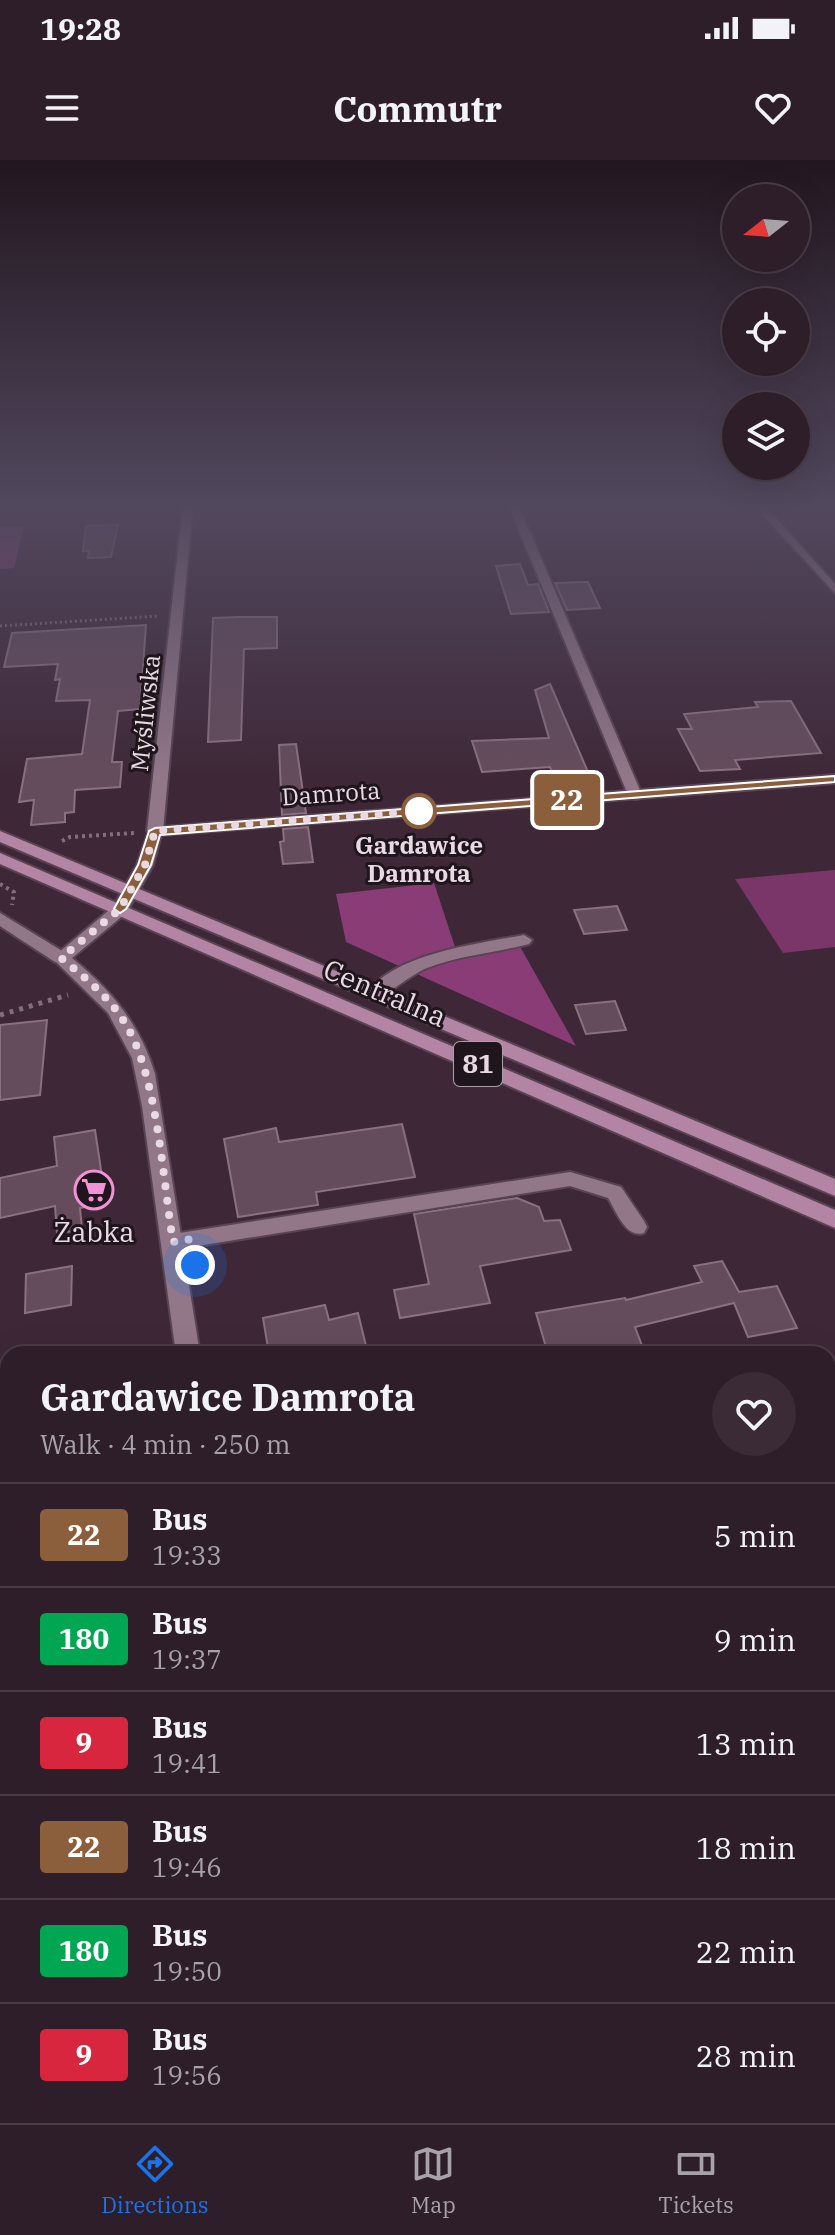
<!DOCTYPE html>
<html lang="en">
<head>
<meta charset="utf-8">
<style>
	:root { --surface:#2e1e2a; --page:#3a2b36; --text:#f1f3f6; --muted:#a7a2a8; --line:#493c47; --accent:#1a73e8 }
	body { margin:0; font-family:"IBM Plex Serif",serif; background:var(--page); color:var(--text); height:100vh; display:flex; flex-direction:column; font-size:30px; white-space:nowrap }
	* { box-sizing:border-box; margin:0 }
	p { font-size:26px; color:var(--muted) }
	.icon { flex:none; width:44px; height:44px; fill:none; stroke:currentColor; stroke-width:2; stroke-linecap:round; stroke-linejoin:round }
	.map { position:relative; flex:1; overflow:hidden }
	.details { position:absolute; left:0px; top:1186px; width:836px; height:778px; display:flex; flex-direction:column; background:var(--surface); border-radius:24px 24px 0 0; box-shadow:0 8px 32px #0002,0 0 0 2px var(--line) }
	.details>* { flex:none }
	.badge { padding:0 16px; border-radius:6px; font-size:28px; line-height:52px }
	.needle { width:52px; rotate:253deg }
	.buttons { position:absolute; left:722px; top:24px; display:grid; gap:16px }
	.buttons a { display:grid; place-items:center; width:88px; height:88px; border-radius:50%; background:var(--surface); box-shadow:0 8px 32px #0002,0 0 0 2px var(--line); font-size:40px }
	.you { position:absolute; width:40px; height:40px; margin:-20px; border:6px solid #fff; border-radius:50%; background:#1a73e8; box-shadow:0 0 0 12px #1a73e833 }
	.map>.badge { position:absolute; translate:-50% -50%; box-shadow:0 0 0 4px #fff }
	.round { display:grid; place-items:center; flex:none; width:84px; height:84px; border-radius:42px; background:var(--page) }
	.summary { display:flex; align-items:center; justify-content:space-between; height:136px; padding:0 40px }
	h1 { font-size:38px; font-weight:700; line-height:60px }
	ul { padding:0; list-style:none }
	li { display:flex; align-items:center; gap:24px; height:104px; padding:0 40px; border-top:2px solid var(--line) }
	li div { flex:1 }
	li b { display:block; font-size:30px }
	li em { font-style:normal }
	li .badge { min-width:88px; font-weight:700; text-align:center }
	.status { display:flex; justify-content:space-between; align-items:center; height:56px; padding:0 40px; background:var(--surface); direction:ltr }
	.status svg { height:22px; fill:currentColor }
	header { display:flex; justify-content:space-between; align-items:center; height:104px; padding:0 40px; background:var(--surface); font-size:36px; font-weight:700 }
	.tabs { display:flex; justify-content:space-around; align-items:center; height:112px; border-top:2px solid var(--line); background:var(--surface); font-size:22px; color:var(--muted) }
	.tabs a { display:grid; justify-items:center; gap:4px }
	.tabs .on { color:var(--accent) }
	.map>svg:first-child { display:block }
	.green { fill:#7b3669 }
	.forest { fill:#893c75 }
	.building { fill:#644c5c; stroke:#8a7081; stroke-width:2 }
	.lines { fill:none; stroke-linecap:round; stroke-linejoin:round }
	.service-casing { stroke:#584452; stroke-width:4 }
	.minor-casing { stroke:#584452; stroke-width:4 }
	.tertiary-casing { stroke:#584452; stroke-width:4 }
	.primary-casing { stroke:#584452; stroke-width:4 }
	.path-far2 { stroke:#826f7c; stroke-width:3; stroke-dasharray:2 3; stroke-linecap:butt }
	.path-far1 { stroke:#826f7c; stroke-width:4; stroke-dasharray:3 4; stroke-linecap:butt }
	.path { stroke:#826f7c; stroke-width:5; stroke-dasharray:4 6; stroke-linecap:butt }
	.service { fill:#927789; fill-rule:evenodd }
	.minor { fill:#927789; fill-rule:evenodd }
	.tertiary { fill:#927789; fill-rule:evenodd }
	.primary { fill:#b384a4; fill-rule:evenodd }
	.line { fill:#8b5e3c; stroke:#fff; stroke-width:2 }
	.walk { stroke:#e8d9e2; stroke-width:8; stroke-dasharray:0 14.4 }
	.stop-dot { fill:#fff; stroke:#8b5e3c; stroke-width:4 }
	.labels { text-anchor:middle; stroke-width:6; stroke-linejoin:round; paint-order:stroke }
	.far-street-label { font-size:24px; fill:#e8d9e2; stroke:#1f151c }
	.far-stop-label { font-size:24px; font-weight:bold; fill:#e8d9e2; stroke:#1f151c }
	.shield { fill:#1f151c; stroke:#ac9ea7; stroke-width:2 }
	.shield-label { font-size:26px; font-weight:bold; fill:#e8d9e2 }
	.street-label { font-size:28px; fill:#e8d9e2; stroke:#1f151c }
	.poi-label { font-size:28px; fill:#e8d9e2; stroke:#1f151c }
</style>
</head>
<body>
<div class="status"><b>19:28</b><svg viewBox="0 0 49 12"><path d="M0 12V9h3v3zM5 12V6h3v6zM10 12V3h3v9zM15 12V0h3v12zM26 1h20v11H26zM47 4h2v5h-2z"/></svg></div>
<header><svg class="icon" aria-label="menu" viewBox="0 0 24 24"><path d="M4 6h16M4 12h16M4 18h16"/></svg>Commutr<svg class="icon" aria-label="heart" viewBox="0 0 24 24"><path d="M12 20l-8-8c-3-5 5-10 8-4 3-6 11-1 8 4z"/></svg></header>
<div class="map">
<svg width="835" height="1963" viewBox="0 0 835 1963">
	<rect width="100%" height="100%" fill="#3e2838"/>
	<polygon class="green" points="835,710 835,787 783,793 735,719"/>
	<g class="forest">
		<polygon points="24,366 14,408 0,409 0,367"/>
		<polygon points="434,723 457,793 518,783 576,886 346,782 336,734"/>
		<polygon points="835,1714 835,1943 828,1920 828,1715"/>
	</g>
	<g class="building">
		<polygon points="118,365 111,397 88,398 89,391 83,391 86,366"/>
		<polygon points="520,404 528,425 538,424 549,452 511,454 496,406"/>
		<polygon points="588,422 600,448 567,450 555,423"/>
		<polygon points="238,457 277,457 277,488 244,489 241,580 208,582 213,458"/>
		<polygon points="146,465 140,549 118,551 112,602 122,602 120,627 75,630 74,652 65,653 65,662 31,665 34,640 19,642 27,599 82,594 90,540 56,541 60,519 55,520 58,504 4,507 12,473"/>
		<polygon points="550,524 591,619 556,621 550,607 482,612 472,581 549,578 535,530"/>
		<polygon points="791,541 821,593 735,600 740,609 700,611 678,569 692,569 684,554 758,547 755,542"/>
		<polygon points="296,584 306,653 282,655 279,585"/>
		<polygon points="308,667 313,702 283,704 280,682 284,681 283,669"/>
		<polygon points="617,746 627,770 584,774 574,750"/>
		<polygon points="615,841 626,870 586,874 575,845"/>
		<polygon points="47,860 40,935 0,940 0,865"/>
		<polygon points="402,964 415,1017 316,1032 318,1045 238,1057 224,979 276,968 279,982"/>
		<polygon points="95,970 106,1043 80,1048 82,1069 57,1074 55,1046 0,1058 0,1018 57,1006 54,977"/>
		<polygon points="517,1038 539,1047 544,1061 560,1060 571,1090 480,1106 490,1143 400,1158 394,1130 429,1124 414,1054"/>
		<polygon points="722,1101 739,1132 777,1126 797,1168 748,1177 734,1143 635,1167 644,1191 617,1194 614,1186 570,1194 548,1194 536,1153 625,1138 626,1140 702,1122 694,1106"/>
		<polygon points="72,1106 71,1145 25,1153 26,1114"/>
		<polygon points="325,1145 329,1160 358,1153 368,1194 269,1194 263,1158"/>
	</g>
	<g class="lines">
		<defs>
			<g id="service">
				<polygon points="753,344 763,344 835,424 835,433"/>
				<path d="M524 775 532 780 529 784C495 793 459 795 427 808 408 816 389 835 373 839L365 834C396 793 476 784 524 775Z"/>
				<path d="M570 1012 621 1027 644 1061 647 1067 644 1073C626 1079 616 1051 608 1038L570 1026 173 1090 166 1088 163 1082 166 1076 173 1074Z"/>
			</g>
			<g id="minor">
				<polygon points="183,344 193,344 163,671 155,676 147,671"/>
				<polygon points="508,344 518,344 642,635 640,638 635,639 628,635"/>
				<polygon points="0,753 67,794 70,798 67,802 55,802 0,766"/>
			</g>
			<g id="tertiary">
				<path d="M835 615V623L161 675 153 705 126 753 72 798C111 830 140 864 155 914L200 1194H176L142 946 132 898 108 853 52 798 114 746 137 705 150 668Z"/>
				<rect x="196" y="1956" width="36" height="7"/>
			</g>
			<g id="primary">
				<polygon points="0,671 835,1019 835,1036 0,682"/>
				<polygon points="0,693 835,1050 835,1068 0,704"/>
			</g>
		</defs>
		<use href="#service" class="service-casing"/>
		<use href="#minor" class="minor-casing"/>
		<use href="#tertiary" class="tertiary-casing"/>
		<use href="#primary" class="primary-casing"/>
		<polyline class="path-far2" points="0,466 159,456"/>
		<g class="path-far1">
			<polyline points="62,681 70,677 134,673"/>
			<polyline points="0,724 14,732 12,745"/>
		</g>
		<polyline class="path" points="0,855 68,835"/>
		<use href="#service" class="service"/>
		<use href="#minor" class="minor"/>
		<use href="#tertiary" class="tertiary"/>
		<use href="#primary" class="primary"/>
	</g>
	<linearGradient id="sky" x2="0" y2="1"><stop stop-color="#22161f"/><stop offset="0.56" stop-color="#52485e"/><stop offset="1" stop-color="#52485e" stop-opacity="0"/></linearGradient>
	<rect width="835" height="618" fill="url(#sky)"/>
	<polygon class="line" points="835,616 835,622 160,675 151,705 126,749 120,753 114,749 138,705 149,671 155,668"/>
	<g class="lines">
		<path class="walk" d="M195 1105 191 1079 173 1082C163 1021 158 924 129 870 113 840 87 819 61 798L120 749 145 705 155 671 425 651H419"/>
	</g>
	<defs>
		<symbol id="supermarket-ring" viewBox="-11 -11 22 22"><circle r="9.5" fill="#1f151c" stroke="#f391d6" stroke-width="1.5"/><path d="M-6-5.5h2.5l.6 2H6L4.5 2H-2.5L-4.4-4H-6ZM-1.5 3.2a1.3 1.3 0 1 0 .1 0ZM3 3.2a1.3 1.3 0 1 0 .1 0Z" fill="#f391d6"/></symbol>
	</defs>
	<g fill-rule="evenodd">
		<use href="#supermarket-ring" x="72" y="1008" width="44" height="44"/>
	</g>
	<circle class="stop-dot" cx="419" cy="651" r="16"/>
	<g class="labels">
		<g class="far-street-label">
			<text transform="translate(146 553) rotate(-84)" y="8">Myśliwska</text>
			<text transform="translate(331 634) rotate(-4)" y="8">Damrota</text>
		</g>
		<g class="far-stop-label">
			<text x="419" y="694">Gardawice<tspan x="419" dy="28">Damrota</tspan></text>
		</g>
		<rect class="shield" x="454" y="882" width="48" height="44" rx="6"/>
		<g class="shield-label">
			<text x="478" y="913">81</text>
		</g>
		<g class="street-label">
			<text transform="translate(385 833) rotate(23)" y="10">Centralna</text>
		</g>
		<g class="poi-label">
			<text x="94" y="1082">Żabka</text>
		</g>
	</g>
</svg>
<div class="buttons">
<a><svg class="needle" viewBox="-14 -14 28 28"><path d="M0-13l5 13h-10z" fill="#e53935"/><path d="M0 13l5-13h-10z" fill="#a7a2a8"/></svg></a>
<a><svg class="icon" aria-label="locate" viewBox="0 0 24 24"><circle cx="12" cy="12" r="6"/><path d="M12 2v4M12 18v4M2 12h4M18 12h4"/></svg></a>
<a><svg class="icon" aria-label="layers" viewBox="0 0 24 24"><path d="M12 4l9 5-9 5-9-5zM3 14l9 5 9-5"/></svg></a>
</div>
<div class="you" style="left:195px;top:1105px"></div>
<b class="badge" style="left:567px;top:640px;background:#8b5e3c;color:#fff">22</b>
<section class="details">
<div class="summary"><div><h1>Gardawice Damrota</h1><p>Walk · 4 min · 250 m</p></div><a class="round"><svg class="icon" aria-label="heart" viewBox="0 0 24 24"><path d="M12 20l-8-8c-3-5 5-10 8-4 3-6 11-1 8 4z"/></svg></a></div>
<ul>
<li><span class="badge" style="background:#8b5e3c;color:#fff">22</span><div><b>Bus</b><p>19:33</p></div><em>5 min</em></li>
<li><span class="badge" style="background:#00a651;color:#fff">180</span><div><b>Bus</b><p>19:37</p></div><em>9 min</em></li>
<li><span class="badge" style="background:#d7263d;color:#fff">9</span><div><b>Bus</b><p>19:41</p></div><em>13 min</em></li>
<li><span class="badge" style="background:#8b5e3c;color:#fff">22</span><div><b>Bus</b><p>19:46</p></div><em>18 min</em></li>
<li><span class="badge" style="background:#00a651;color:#fff">180</span><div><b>Bus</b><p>19:50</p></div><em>22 min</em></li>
<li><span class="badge" style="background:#d7263d;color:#fff">9</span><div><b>Bus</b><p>19:56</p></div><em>28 min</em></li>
</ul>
</section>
</div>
<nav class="tabs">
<a class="on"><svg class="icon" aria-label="directions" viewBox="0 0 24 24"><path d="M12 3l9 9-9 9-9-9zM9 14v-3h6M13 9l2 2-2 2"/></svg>Directions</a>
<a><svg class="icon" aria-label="map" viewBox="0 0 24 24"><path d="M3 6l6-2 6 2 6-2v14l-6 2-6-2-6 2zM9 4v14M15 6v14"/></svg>Map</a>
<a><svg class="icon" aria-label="tickets" viewBox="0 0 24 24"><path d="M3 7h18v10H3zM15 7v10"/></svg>Tickets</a>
</nav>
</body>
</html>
